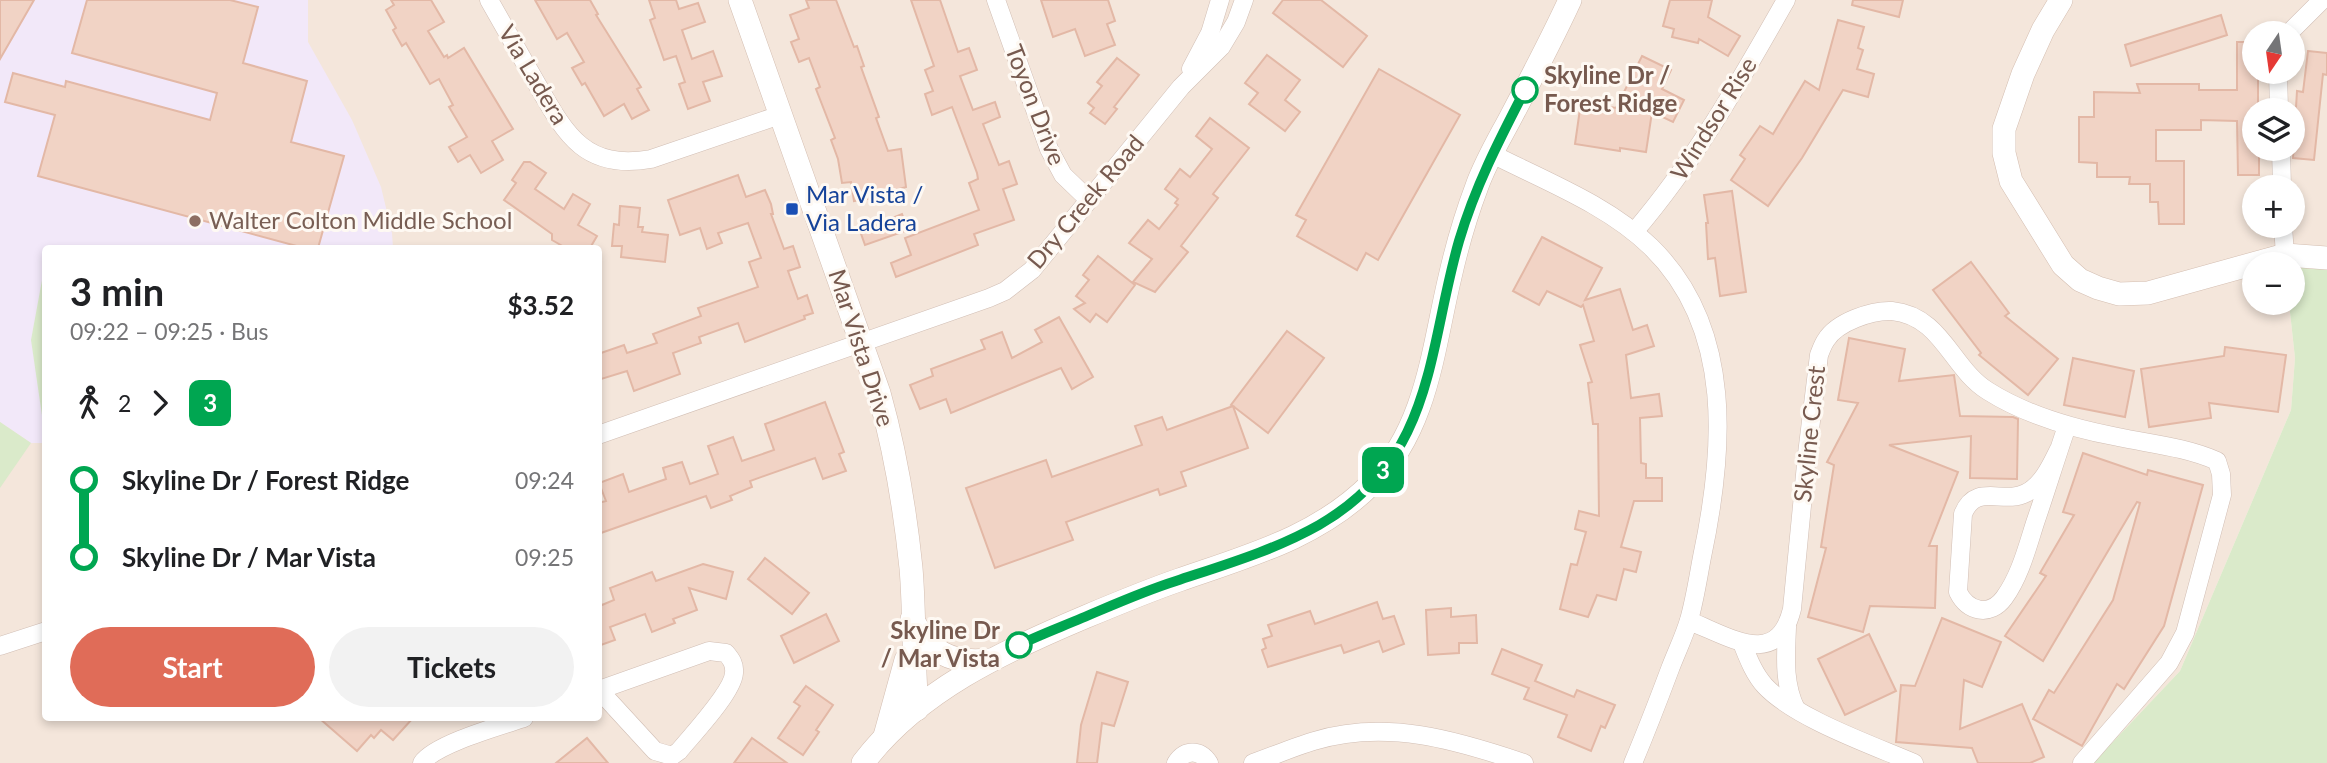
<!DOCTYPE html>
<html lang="en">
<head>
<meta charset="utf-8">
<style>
	:root { --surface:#fff; --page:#f2f2f2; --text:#202124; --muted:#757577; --accent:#e06c58 }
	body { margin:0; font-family:Lato,sans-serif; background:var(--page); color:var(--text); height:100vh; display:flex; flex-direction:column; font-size:26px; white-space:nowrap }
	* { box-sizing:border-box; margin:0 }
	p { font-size:23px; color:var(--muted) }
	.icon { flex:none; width:38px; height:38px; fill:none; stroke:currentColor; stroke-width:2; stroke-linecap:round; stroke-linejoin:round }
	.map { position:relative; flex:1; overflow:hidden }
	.panel { position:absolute; left:42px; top:245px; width:560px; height:476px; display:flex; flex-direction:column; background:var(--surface); border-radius:7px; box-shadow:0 4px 10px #0003 }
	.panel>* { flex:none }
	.badge { padding:0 14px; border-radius:10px; font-size:24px; line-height:46px }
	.needle { width:46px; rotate:193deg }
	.buttons { position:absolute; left:2242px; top:21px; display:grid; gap:14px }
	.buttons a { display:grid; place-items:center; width:63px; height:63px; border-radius:50%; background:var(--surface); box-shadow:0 4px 10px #0003; font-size:35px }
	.map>.badge { position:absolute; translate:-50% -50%; box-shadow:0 0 0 4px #fff }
	.legs { display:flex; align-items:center; gap:10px; height:77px; padding:0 28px; font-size:23px }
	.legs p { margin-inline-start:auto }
	.headline { display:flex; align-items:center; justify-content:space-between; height:119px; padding:0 28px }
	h1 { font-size:38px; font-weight:700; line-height:52px }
	.cta { display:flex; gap:14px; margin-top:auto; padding:14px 28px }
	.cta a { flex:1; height:80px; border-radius:42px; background:var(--accent); color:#fff; font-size:28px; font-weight:700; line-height:80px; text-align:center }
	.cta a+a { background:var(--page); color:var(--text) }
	ul { padding:0 28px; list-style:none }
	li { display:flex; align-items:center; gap:24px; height:77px; font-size:26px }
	li i { display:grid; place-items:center; width:10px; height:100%; margin:0 9px; background:currentColor }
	li i::after { content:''; width:18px; height:18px; margin:-9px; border:5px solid; border-radius:50%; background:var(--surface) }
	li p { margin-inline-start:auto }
	li:first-child i { background:linear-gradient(#0000 50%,currentColor 0) }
	li:last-child i { background:linear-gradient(currentColor 50%,#0000 0) }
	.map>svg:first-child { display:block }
	.residential { fill:#f4e6db; fill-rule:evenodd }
	.education { fill:#f2e8f9 }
	.green { fill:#daeaca }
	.building { fill:#f1d3c5; stroke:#e3b8a6; stroke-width:2 }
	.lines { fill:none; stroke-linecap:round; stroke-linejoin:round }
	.street-casing { stroke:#d1beb4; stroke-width:19 }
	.secondary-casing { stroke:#d4beb1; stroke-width:24 }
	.street { stroke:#fff; stroke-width:18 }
	.secondary { stroke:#fff; stroke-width:23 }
	.line-1-casing { stroke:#fff; stroke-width:16 }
	.line-1 { stroke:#00a651; stroke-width:10 }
	.stop-1-dot { fill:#fff; stroke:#00a651; stroke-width:3.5 }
	.transit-dot { fill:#1a4fb4; stroke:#fef9f3; stroke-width:2.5 }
	.education-dot { fill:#8d6e63; stroke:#fef9f3; stroke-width:2.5 }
	.labels { text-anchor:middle; stroke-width:6; stroke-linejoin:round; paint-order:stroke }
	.street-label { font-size:24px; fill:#775a4f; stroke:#fef9f3 }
	.stop-label { font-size:24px; font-weight:bold; fill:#775a4f; stroke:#fef9f3; text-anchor:start }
	.transit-label { font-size:24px; fill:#164399; stroke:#fef9f3; text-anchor:start }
	.education-label { font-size:24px; fill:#785e54; stroke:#fef9f3; text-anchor:start }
</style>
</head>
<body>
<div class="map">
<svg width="2327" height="763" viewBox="0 0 2327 763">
	<rect width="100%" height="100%" fill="#fcf5ec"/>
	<path class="residential" d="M0 0H2327V258L2254 264V303H2289L2295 358 2291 410 2180 671 2093 763H0ZM2254 33H2292V72H2254ZM2254 110H2292V149H2254ZM2254 187H2292V226H2254ZM46 248H598V718H46Z"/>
	<polygon class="education" points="0,0 308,0 308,42 352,120 381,187 392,233 393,248 46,248 45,443 31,443 0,422"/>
	<g class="green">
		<polygon points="2327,258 2327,763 2093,763 2180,671 2291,410 2295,358 2289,303 2292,303 2292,264"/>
		<polygon points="45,264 45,436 31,340"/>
		<polygon points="0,422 31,443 0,488"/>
	</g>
	<g class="building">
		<polygon points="0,0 34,0 0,59"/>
		<polygon points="87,0 230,0 258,7 243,63 307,81 291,142 344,156 318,248 304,248 38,176 55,115 5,102 13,73 65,87 66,81 210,120 217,93 72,53"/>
		<polygon points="391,0 431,0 444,22 428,31 444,57 447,55 448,58 464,48 513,129 492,141 503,160 481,173 470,155 458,162 449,147 467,137 449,107 453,105 439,79 430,84 406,43 402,46 393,30 396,28 386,10 394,5"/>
		<polygon points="535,0 590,0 598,14 596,15 641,87 637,89 649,110 632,119 624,104 604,116 585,83 582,85 572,68 584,62 567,33 557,39"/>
		<polygon points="649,0 676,0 679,9 698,3 705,22 682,30 692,59 713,51 722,76 703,82 710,101 688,109 679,84 685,82 676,56 664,60 650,20 655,18"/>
		<polygon points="806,0 836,0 854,47 857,46 864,66 861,67 879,117 876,118 888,151 901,149 906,187 893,191 894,195 854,201 851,182 842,183 838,159 831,140 835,138 816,89 820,87 809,58 799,62 791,42 799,39 790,15 809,8"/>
		<polygon points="911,0 940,0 958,52 969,48 977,70 960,76 973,110 995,102 1000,117 983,124 999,165 1009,161 1017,184 1003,189 1014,220 974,234 978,245 896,277 891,263 911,255 905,238 979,210 969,183 978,179 977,173 952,107 932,115 925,94 933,91 925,70 934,66"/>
		<polygon points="1041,0 1108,0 1115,21 1107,24 1115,45 1085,56 1075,29 1053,37"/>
		<polygon points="1283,0 1321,0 1367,36 1343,67 1273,13"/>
		<polygon points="1670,0 1712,0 1708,17 1740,36 1728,56 1699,39 1698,43 1672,37 1674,29 1663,26"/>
		<polygon points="1853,0 1903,0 1899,17 1852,5"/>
		<polygon points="2221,15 2227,35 2131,66 2125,45"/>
		<polygon points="1838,20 1864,27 1858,48 1863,50 1857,69 1874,74 1868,97 1843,90 1802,158 1768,206 1731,180 1745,159 1740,155 1760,126 1773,134 1805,81 1819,90"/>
		<polygon points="2237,42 2254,42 2254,72 2258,72 2258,110 2254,110 2254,149 2259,149 2259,175 2238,175 2237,121 2201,120 2201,130 2156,130 2156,161 2184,161 2184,224 2159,224 2158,202 2150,202 2150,184 2129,184 2130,177 2097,177 2097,163 2079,162 2079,117 2094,117 2094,92 2140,93 2137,84 2199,84 2199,90 2237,90"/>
		<polygon points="2308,51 2327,53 2327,75 2323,74 2314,160 2293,158 2297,91 2303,92"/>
		<polygon points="1267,55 1300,80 1285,100 1300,112 1285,131 1249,104 1258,93 1245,83"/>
		<polygon points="1642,56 1671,70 1662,89 1684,100 1673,122 1652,112 1646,152 1620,148 1620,151 1575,144 1581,102 1616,108"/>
		<polygon points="1117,58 1139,75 1114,107 1117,109 1105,124 1090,113 1094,108 1088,103 1102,86 1097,82"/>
		<polygon points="1379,69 1460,115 1378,260 1366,253 1357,270 1297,236 1306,220 1296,215"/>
		<polygon points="1210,118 1249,148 1213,194 1218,198 1181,246 1188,252 1155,292 1133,282 1152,259 1129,243 1148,220 1159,229 1178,205 1175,203 1178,199 1165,189 1180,169 1190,177 1212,149 1196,136"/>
		<polygon points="524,162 530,162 546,173 535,189 564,209 573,194 590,204 578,225 597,236 590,248 566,248 552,240 552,234 504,200 516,183 512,180"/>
		<polygon points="738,175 746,197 765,190 771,204 773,214 771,214 784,249 793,246 800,267 788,271 798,299 807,295 813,313 804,316 805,319 745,342 738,323 699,337 701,343 673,353 680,374 634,391 627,371 598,380 598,354 624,345 627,353 657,343 653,334 701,316 698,308 758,287 749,262 761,258 748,223 718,233 722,243 707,249 700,228 680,235 668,200"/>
		<polygon points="1732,191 1746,292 1720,296 1715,258 1708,259 1706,223 1708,223 1704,195"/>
		<polygon points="620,206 640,208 638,227 643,227 642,232 668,235 665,262 621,257 622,246 612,246 614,224 619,225"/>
		<polygon points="902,214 908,230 865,245 860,231"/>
		<polygon points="1542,237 1602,268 1585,300 1620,289 1633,330 1647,325 1654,346 1626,355 1631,398 1659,394 1662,416 1640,418 1641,463 1646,464 1646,478 1662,478 1662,501 1634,501 1621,547 1641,552 1636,572 1624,569 1616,600 1597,595 1588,617 1560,609 1571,564 1577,565 1586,532 1575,529 1579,511 1599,516 1598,424 1593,424 1588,383 1592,382 1580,345 1594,341 1583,305 1581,307 1547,291 1539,305 1513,291"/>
		<polygon points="1098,256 1135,285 1107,322 1096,314 1090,322 1074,309 1085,303 1076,296 1089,280 1083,275"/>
		<polygon points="1971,262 2009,313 2005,316 2058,359 2028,395 1979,355 1981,353 1933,290"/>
		<polygon points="1059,317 1093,377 1072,389 1061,368 951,413 946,399 920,409 910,385 933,376 931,369 985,349 981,340 1002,332 1012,358 1042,342 1035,330"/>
		<polygon points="1287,331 1324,358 1268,433 1233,406 1248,448 1181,472 1186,486 1160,495 1158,489 1066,522 1073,540 995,568 966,488 1046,460 1052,477 1142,445 1135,426 1162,417 1167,430 1233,406 1231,405"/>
		<polygon points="1849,338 1905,349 1899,381 1954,375 1960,416 2013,417 2018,419 2017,479 1970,478 1971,436 1889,445 1958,472 1929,546 1937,546 1935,608 1870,606 1863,632 1808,617 1826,548 1821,547 1834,465 1827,462 1858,403 1838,400"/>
		<polygon points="2225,347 2286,355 2278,412 2209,403 2211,418 2149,427 2141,369 2224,356"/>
		<polygon points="2073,358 2134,371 2125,417 2064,405"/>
		<polygon points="825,402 844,452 839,454 846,471 823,479 815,458 750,481 752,487 730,496 732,500 711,508 706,496 598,534 598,503 606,501 599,483 623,474 629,492 666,479 663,468 682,462 690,484 718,474 708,446 733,437 742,461 774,450 765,424"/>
		<polygon points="2083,453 2147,475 2148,470 2203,485 2164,626 2124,689 2117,684 2082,746 2033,719 2049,690 2054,693 2113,600 2140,503 2137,502 2043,661 2005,636 2046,576 2040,573 2074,515 2063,512"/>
		<polygon points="765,558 809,593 792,614 748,579"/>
		<polygon points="703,564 733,572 726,599 689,588 697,610 673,619 675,623 652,632 645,614 610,627 615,640 598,646 598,601 602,605 614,600 610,588 652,572 656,581"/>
		<polygon points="1377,602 1383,619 1394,616 1404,644 1383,652 1379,641 1344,653 1341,645 1268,667 1262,650 1266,648 1263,639 1272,636 1268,625 1310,611 1315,624"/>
		<polygon points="1451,608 1451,617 1476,615 1477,643 1459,643 1459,653 1428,655 1426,610"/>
		<polygon points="826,614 839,641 794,663 781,636"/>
		<polygon points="1942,618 2001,642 1982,687 1964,680 1960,729 2022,704 2044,757 2030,763 1978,763 1972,748 1896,742 1901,685 1915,686"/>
		<polygon points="1869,634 1896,691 1845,715 1818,659"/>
		<polygon points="1502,649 1542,665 1535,681 1574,697 1577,690 1615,705 1605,728 1601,726 1591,751 1558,737 1567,715 1524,699 1529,688 1492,674"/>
		<polygon points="1097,672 1128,682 1114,726 1102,723 1097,763 1077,763 1081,725"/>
		<polygon points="806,686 833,705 816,730 819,732 803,755 778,738 800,706 794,702"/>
		<polygon points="319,718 413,718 393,740 381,730 374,738 371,735 357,751"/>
		<polygon points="587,738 608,763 556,763"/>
		<polygon points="752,738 787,763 734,763"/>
	</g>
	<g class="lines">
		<defs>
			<g id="street">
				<path d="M489 0C504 26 519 53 534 79 564 131 582 171 651 159L780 115"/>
				<polyline points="996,0 1049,149 1063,175 1089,200"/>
				<polyline points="2289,33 2322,0"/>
				<polyline points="1191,69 1210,33 1220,0"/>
				<polyline points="2278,72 2279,110"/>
				<polyline points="2281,149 2282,187"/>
				<path d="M1492 154C1545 181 1608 205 1651 247 1735 329 1724 453 1702 557 1698 578 1695 599 1689 620 1684 637 1676 653 1670 669 1658 701 1646 732 1633 763"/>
				<polyline points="2283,226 2285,255"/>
				<path d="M1634 232C1695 161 1740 81 1786 0"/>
				<polyline points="598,435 989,298 1005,291 1032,270 1181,87 1221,47 1236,22 1244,0"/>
				<path d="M2059 449C2051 465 2043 484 2026 493 2003 505 1976 482 1963 514L1958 592C1968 612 1990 617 2004 598 2020 576 2027 548 2035 523 2046 491 2056 458 2067 426"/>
				<path d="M1689 621C1727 635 1777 671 1792 609L1807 454 1819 355C1821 350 1823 344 1826 340 1837 322 1872 310 1892 311 1942 316 1951 368 1988 391 2026 415 2075 429 2118 437 2151 444 2185 447 2217 461L2221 474 2222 495 2185 633 2169 663 2082 763"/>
				<path d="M1787 627C1786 655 1783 683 1796 709"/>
				<path d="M1742 643C1748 658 1754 674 1765 686 1795 718 1872 745 1914 763"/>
				<polyline points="0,646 46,631"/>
				<path d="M709 651 726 653C731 659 735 664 734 673 733 692 692 735 679 751L672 756 655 751 599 690Z"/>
				<path d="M422 763C435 744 500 726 524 718"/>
				<path d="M1176 763C1185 749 1200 749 1209 763"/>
				<path d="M1253 763C1273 756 1294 747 1314 741 1386 719 1456 740 1524 763"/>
			</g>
			<g id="secondary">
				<path d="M740 0 879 393C895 450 905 509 911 568 915 615 913 662 917 709"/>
				<polyline points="2061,0 2043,30 2023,74 2004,129 2004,153 2011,181 2063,265 2080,280 2098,288 2119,294 2148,293 2285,255 2327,258"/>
				<path d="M912 619C930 652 950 664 988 660"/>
				<polyline points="885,736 906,660"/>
				<path d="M863 763C917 691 1004 651 1085 617 1116 604 1147 591 1179 580 1248 556 1319 537 1372 483 1427 429 1433 348 1450 277 1457 246 1466 215 1477 186 1486 161 1500 138 1512 115 1532 77 1552 39 1570 0"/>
			</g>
		</defs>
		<use href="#street" class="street-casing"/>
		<use href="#secondary" class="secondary-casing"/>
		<use href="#street" class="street"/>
		<use href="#secondary" class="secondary"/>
	</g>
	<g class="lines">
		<defs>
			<path id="line-1" d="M1019 645C1039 635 1061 627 1082 618 1113 605 1144 591 1176 581 1224 565 1275 550 1319 525 1435 458 1427 352 1459 241 1475 187 1499 140 1525 90"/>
		</defs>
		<use href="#line-1" class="line-1-casing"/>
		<use href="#line-1" class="line-1"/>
	</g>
	<g class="stop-1-dot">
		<circle cx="1525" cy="90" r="12"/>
		<circle cx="1019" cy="645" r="12"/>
	</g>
	<rect class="transit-dot" x="785" y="202" width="14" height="14" rx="3.5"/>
	<circle class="education-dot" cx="195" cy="221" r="7"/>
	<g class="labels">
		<g class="street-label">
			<text transform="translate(533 75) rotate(59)" y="8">Via Ladera</text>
			<text transform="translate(1035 105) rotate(69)" y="8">Toyon Drive</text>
			<text transform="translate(1714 119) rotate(-58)" y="8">Windsor Rise</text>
			<text transform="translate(1086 202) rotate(-50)" y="8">Dry Creek Road</text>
			<text transform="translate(861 348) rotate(72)" y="8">Mar Vista Drive</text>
			<text transform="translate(1810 434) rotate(-84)" y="8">Skyline Crest</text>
		</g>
		<g class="stop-label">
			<text x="1544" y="84">Skyline Dr /<tspan x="1544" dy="28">Forest Ridge</tspan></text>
			<text x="1000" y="639" text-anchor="end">Skyline Dr<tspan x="1000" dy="28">/ Mar Vista</tspan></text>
		</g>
		<g class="transit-label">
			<text x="806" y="203">Mar Vista /<tspan x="806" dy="28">Via Ladera</tspan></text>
		</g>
		<g class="education-label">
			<text x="209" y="229">Walter Colton Middle School</text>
		</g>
	</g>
</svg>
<div class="buttons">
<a><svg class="needle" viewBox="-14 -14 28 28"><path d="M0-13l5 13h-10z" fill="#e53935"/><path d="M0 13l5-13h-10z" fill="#757577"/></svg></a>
<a><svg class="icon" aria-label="layers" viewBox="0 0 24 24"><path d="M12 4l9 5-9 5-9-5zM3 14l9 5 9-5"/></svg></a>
<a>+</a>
<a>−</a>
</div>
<b class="badge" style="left:1383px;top:470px;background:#00a651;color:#fff">3</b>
<section class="panel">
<div class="headline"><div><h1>3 min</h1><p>09:22 – 09:25 · Bus</p></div><b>$3.52</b></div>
<div class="legs"><svg class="icon" aria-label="walk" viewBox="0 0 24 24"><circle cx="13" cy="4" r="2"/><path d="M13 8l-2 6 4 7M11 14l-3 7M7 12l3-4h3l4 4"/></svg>2<svg class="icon" aria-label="forward" viewBox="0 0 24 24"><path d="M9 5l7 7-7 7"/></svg><b class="badge" style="background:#00a651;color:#fff">3</b></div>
<ul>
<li><i style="color:#00a651"></i><b>Skyline Dr / Forest Ridge</b><p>09:24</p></li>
<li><i style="color:#00a651"></i><b>Skyline Dr / Mar Vista</b><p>09:25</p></li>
</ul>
<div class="cta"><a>Start</a><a>Tickets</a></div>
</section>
</div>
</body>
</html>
